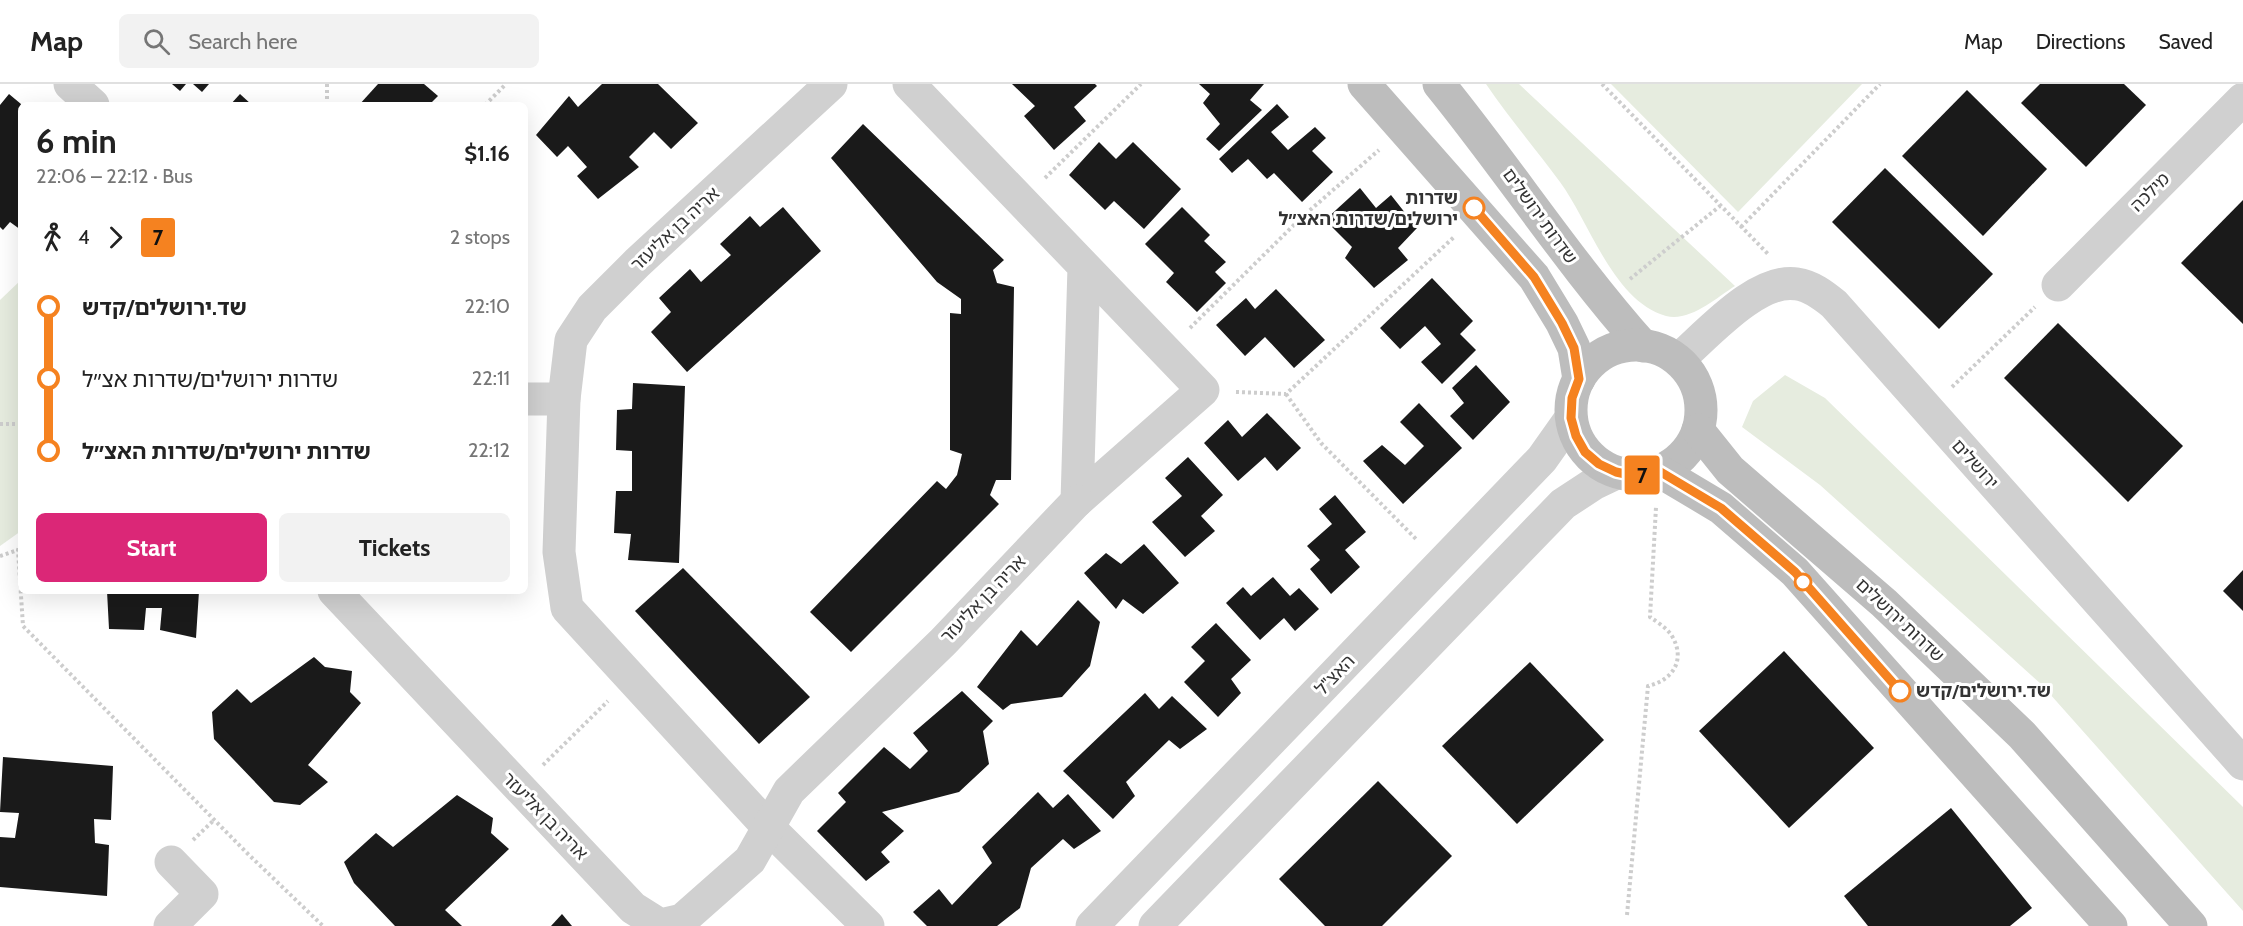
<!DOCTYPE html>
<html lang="en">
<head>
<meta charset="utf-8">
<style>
	:root { --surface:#fff; --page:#f2f2f2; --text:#222; --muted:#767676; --line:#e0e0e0; --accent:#db2777 }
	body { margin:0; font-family:Cabin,"Noto Sans Hebrew",sans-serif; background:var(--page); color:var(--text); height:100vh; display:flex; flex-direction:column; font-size:22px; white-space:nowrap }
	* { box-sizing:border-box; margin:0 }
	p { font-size:20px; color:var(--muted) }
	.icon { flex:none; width:33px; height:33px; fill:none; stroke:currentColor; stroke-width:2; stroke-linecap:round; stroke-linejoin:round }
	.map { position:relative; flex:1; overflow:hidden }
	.details { position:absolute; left:18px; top:18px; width:510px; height:492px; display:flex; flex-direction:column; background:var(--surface); border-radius:9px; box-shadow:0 6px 24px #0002 }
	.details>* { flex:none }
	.badge { padding:0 12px; border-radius:4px; font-size:21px; line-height:39px }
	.map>.badge { position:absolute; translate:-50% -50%; box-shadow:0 0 0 3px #fff }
	.legs { display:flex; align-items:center; gap:9px; height:66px; padding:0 18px; font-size:20px }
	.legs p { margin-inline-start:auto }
	.head { display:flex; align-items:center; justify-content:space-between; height:102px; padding:0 18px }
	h1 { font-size:33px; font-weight:700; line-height:45px }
	.action { display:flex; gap:12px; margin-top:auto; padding:12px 18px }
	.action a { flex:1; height:69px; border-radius:9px; background:var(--accent); color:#fff; font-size:24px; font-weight:700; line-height:69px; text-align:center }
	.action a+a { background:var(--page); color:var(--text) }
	ul { padding:0 18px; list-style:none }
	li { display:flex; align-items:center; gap:21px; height:72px; font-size:22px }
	li i { display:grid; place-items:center; width:9px; height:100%; margin:0 8px; background:currentColor }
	li i::after { content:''; width:15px; height:15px; margin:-8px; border:4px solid; border-radius:50%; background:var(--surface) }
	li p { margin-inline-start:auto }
	li:first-child i { background:linear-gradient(#0000 50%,currentColor 0) }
	li:last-child i { background:linear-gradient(currentColor 50%,#0000 0) }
	header { display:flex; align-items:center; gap:36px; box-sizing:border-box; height:84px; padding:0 30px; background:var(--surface); border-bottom:2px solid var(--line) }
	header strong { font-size:28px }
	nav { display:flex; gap:33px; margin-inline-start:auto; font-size:21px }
	.search { width:420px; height:54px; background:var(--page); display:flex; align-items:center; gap:15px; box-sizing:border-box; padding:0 21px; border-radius:9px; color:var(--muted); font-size:22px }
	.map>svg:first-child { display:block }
	.green { fill:#e6ecdf }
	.building { fill:#1a1a1a }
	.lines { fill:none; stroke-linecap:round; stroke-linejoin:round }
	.path { stroke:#cdcdcd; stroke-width:4; stroke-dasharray:3 3; stroke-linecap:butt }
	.minor { stroke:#d0d0d0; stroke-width:33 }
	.tertiary { stroke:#d0d0d0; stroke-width:33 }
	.secondary { stroke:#bdbdbd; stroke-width:33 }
	.line-1-casing { stroke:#fff; stroke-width:14 }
	.line-1 { stroke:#f58220; stroke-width:9 }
	.stop-1-dot { fill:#fff; stroke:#f58220; stroke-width:3 }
	.labels { text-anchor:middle; stroke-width:6; stroke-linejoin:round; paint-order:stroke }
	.street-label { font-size:18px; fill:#333; stroke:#fff }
	.stop-label { font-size:18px; font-weight:bold; fill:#333; stroke:#fff; text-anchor:end }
</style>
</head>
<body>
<header>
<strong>Map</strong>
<div class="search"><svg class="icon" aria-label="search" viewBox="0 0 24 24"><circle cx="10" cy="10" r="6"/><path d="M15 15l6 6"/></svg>Search here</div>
<nav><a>Map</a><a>Directions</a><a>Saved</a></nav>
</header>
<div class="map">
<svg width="2243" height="842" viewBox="0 0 2243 842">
	<rect width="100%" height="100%" fill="#fff"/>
	<g class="green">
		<path d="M1486 0H1519L1735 202C1716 214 1690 238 1666 232 1613 217 1589 137 1560 98 1536 65 1509 34 1486 0Z"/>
		<polygon points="1611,0 1862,0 1738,128"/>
		<polygon points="21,196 21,447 0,462 0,216"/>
		<polygon points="1785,291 1825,314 2243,723 2243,827 2041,600 1820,401 1742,343 1753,317"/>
	</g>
	<g class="building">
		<polygon points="172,0 186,0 180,7"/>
		<polygon points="193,0 209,0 202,8"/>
		<polygon points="378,0 424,0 438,12 429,21 359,21"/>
		<polygon points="602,0 658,0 698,39 671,65 654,48 629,73 639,83 598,115 577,92 587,83 568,62 557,73 536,51 569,12 578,23"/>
		<polygon points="1012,0 1095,0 1097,2 1074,23 1086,37 1054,66 1024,32 1035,22"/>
		<polygon points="1199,0 1264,0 1250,16 1262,26 1219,67 1206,55 1220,40 1203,19 1210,10"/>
		<polygon points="2040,0 2124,0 2146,21 2086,83 2021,19"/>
		<polygon points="1967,6 2047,85 1983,152 1902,72"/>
		<polygon points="9,10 21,20 21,146 10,138 3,146 0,143 0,21"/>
		<polygon points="240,10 252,21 230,21"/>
		<polygon points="1277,20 1289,33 1271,48 1288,66 1315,43 1326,54 1312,67 1333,88 1302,118 1274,89 1267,95 1248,75 1232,89 1219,75"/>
		<polygon points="863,40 1004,176 993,186 997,199 1014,203 1011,396 996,396 990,411 999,420 851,568 810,528 937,397 946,405 957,391 962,370 950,366 950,229 961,230 961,215 937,198 831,74"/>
		<polygon points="1099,58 1116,75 1133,58 1181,105 1144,145 1114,117 1105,126 1069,91"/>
		<polygon points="1885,84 1993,190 1939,245 1832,138"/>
		<polygon points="1360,104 1376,124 1391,111 1417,144 1398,164 1408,176 1374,204 1345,174 1352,163 1325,136"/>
		<polygon points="2243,116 2243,240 2181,179"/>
		<polygon points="783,123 821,167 687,288 651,248 671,228 659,214 690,185 701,198 731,171 720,160 750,132 760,143"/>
		<polygon points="1182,123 1210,151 1204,157 1226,178 1215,188 1226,199 1197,228 1166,198 1174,189 1145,160"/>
		<polygon points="1432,194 1473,237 1460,250 1476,266 1442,300 1421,278 1441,260 1425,242 1400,265 1380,244"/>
		<polygon points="1276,205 1325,256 1294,284 1265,253 1245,272 1216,241 1246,214 1255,225"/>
		<polygon points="2058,239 2183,362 2128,418 2004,294"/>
		<polygon points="1476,281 1510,318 1473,356 1450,332 1464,319 1452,304"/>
		<polygon points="633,299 685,302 679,479 628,476 631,450 614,449 616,407 632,407 632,367 616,366 617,326 632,325"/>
		<polygon points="1419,319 1462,364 1403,420 1363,377 1382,361 1405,381 1424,362 1400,338"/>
		<polygon points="1267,329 1301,364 1277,387 1265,373 1238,397 1204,359 1228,336 1242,353"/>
		<polygon points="1188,373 1223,411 1201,432 1215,447 1185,473 1152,438 1182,412 1165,394"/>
		<polygon points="1335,411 1366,448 1345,466 1360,483 1331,510 1310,485 1320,476 1307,462 1332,440 1319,425"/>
		<polygon points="1144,460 1179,499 1143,530 1123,515 1116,525 1084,489 1106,469 1121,480"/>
		<polygon points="683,484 810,613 759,660 635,527"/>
		<polygon points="2243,486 2243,527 2223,507"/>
		<polygon points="1273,493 1290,512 1299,504 1319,525 1295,547 1284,534 1260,556 1226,519 1243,503 1251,512"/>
		<polygon points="107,507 199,507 196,554 160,546 162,524 146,524 144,546 109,545"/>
		<polygon points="1078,516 1100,538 1090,582 1062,613 1011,620 1003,626 977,603 1021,546 1037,562"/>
		<polygon points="1216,539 1251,576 1231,595 1241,609 1218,633 1184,598 1205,577 1191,563"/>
		<polygon points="1784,567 1874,664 1789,744 1699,647"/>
		<polygon points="314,573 325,583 352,587 350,608 361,619 308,681 328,698 300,721 274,718 214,655 212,628 237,605 251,619"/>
		<polygon points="1530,578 1604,656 1517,740 1442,662"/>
		<polygon points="962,607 993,637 983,647 989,680 959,708 882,728 904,747 881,768 890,778 866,797 817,747 846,718 838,709 884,663 910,685 928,667 913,649"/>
		<polygon points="1145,609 1159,625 1172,612 1207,645 1180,665 1169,656 1126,698 1135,712 1113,735 1063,687"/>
		<polygon points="3,673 113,682 111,736 94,735 95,759 109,761 107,812 0,803 0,753 15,754 19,729 0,728"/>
		<polygon points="1378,697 1452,772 1382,842 1325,842 1279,795"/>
		<polygon points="1038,708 1053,724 1068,710 1101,747 1074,765 1063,755 1031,784 1020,824 997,842 927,842 913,828 939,805 952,821 992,779 982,763"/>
		<polygon points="457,711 493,734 491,749 509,765 445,826 462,842 395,842 354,799 344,778 376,749 393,763"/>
		<polygon points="1951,724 2032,824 2010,842 1868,842 1844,812"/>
		<polygon points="562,830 572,842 551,842"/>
	</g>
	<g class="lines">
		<g class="path">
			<polyline points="327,0 327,21"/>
			<polyline points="1602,0 1769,171"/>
			<polyline points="485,21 506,0"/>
			<polyline points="1045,94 1141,0"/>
			<polyline points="1741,143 1880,0"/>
			<polyline points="1630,195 1720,122"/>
			<polyline points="1190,244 1301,134 1379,66"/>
			<polyline points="1952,303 2035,223"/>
			<polyline points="1236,308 1286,310 1454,153"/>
			<polyline points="1286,310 1321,359 1417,456"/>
			<polyline points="0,340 21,340"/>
			<polyline points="21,459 18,466 23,542 248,770 323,842"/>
			<polyline points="0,472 18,466"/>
			<polyline points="543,681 608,617"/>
			<polyline points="193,756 214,736"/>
			<path d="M1627 831 1648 602C1673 596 1686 576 1672 552 1667 544 1657 538 1650 533L1656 423"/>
		</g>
		<g class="minor">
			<polyline points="70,0 93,21"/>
			<polyline points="831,0 637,179 592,224 571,256 564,315 559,468 567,524 768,743 868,842"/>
			<polyline points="909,0 1203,306 1077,417 1084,183"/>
			<polyline points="2058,201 2243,15"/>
			<path d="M1678 276C1706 252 1757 193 1797 200 1811 202 1823 211 1834 220L2243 680"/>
			<polyline points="525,315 564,315"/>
			<polyline points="334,507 633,824 660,841 682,836 750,776 789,707 943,558 1077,417"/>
			<polyline points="170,842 202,810 171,778"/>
		</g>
		<g class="tertiary">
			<polyline points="1092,842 1542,375 1571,334"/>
			<polyline points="1155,842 1563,420 1595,399 1616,389"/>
		</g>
		<g class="secondary">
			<polyline points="1364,0 1534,193 1562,239 1574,264 1579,295"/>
			<path d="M1439 0C1509 86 1569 179 1643 262"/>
			<circle cx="1636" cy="326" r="65"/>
			<polyline points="1698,346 1730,386 1884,519 2022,651 2191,842"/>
			<polyline points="1659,387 1721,424 1795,488 2111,842"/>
		</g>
	</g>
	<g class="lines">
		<defs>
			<polyline id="line-1" points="1474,124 1534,193 1562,239 1574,264 1579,295 1572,314 1571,334 1576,352 1585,368 1599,380 1616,388 1630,391 1659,387 1721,424 1795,488 1900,607"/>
		</defs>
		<use href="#line-1" class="line-1-casing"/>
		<use href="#line-1" class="line-1"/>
	</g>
	<g class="stop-1-dot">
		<circle cx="1474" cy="124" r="10"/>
		<circle cx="1803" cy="498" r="8"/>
		<circle cx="1900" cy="607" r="10"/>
	</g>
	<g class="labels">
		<g class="street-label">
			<text transform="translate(2150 108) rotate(-45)" y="6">מילכה</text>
			<text transform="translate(1540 132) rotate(54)" y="6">שדרות ירושלים</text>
			<text transform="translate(675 145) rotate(-43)" y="6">אריה בן אליעזר</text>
			<text transform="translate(1975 380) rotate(48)" y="6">ירושלים</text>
			<text transform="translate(983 515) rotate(-46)" y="6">אריה בן אליעזר</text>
			<text transform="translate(1900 536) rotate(43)" y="6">שדרות ירושלים</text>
			<text transform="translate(1335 591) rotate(-46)" y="6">האצ"ל</text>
			<text transform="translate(545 732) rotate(46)" y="6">אריה בן אליעזר</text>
		</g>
		<g class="stop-label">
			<text x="1458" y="120">שדרות<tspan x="1458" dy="21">ירושלים/שדרות האצ״ל</tspan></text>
			<text x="1916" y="613" text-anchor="start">שד.ירושלים/קדש</text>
		</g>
	</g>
</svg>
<b class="badge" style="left:1642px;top:391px;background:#f58220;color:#111">7</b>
<section class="details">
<div class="head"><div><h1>6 min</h1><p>22:06 – 22:12 · Bus</p></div><b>$1.16</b></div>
<div class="legs"><svg class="icon" aria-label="walk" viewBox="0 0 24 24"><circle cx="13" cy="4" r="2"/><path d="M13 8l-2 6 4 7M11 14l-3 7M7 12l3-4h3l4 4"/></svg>4<svg class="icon" aria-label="forward" viewBox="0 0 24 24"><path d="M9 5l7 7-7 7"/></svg><b class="badge" style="background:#f58220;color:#111">7</b><p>2 stops</p></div>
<ul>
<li><i style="color:#f58220"></i><b>שד.ירושלים/קדש</b><p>22:10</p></li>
<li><i style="color:#f58220"></i><span>שדרות ירושלים/שדרות אצ״ל</span><p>22:11</p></li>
<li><i style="color:#f58220"></i><b>שדרות ירושלים/שדרות האצ״ל</b><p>22:12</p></li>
</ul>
<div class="action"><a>Start</a><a>Tickets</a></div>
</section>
</div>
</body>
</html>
